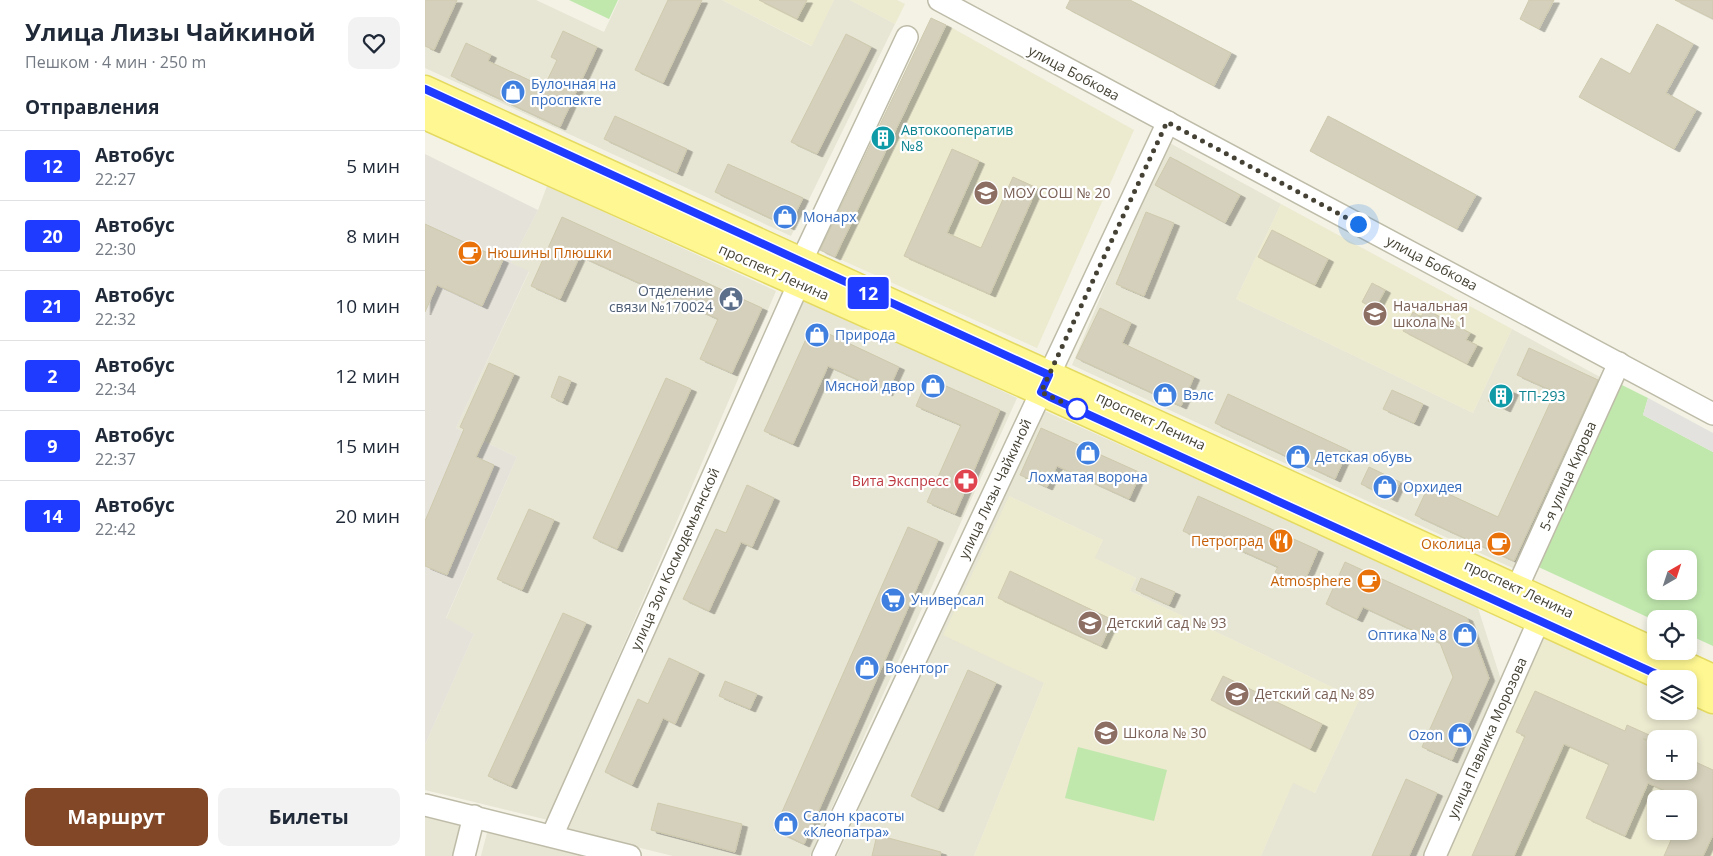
<!DOCTYPE html>
<html lang="ru">
<head>
<meta charset="utf-8">
<style>
	:root { --surface:#fff; --page:#f2f2f3; --text:#1f2937; --muted:#747a83; --line:#e0e1e3; --accent:#824727 }
	body { margin:0; font-family:"Open Sans",sans-serif; background:var(--page); color:var(--text); height:100vh; display:flex; flex-direction:column; font-size:19px; white-space:nowrap }
	* { box-sizing:border-box; margin:0 }
	p { font-size:16px; color:var(--muted) }
	.icon { flex:none; width:28px; height:28px; fill:none; stroke:currentColor; stroke-width:2; stroke-linecap:round; stroke-linejoin:round }
	.map { position:relative; flex:1; overflow:hidden }
	.sheet { display:flex; flex-direction:column; background:var(--surface); width:425px }
	.sheet>* { flex:none }
	.badge { padding:0 10px; border-radius:4px; font-size:18px; line-height:32px }
	.needle { width:32px; rotate:39deg }
	.buttons { position:absolute; left:1222px; top:550px; display:grid; gap:10px }
	.buttons a { display:grid; place-items:center; width:50px; height:50px; border-radius:10px; background:var(--surface); box-shadow:0 2px 8px #0003; font-size:25px }
	.you { position:absolute; width:25px; height:25px; margin:-12px; border:4px solid #fff; border-radius:50%; background:#1a73e8; box-shadow:0 0 0 8px #1a73e833 }
	.map>.badge { position:absolute; translate:-50% -50%; box-shadow:0 0 0 2px #fff }
	h2 { padding:0 25px; font-size:19px; line-height:45px }
	.round { display:grid; place-items:center; flex:none; width:52px; height:52px; border-radius:10px; background:var(--page) }
	.headline { display:flex; align-items:center; justify-content:space-between; height:85px; padding:0 25px }
	h1 { font-size:24px; font-weight:700; line-height:38px }
	.button { display:flex; gap:10px; margin-top:auto; padding:10px 25px }
	.button a { flex:1; height:58px; border-radius:10px; background:var(--accent); color:#fff; font-size:20px; font-weight:700; line-height:58px; text-align:center }
	.button a+a { background:var(--page); color:var(--text) }
	ul { padding:0; list-style:none }
	li { display:flex; align-items:center; gap:15px; height:70px; padding:0 25px; border-top:1px solid var(--line) }
	li div { flex:1 }
	li b { display:block; font-size:19px }
	li em { font-style:normal }
	li .badge { min-width:55px; font-weight:700; text-align:center }
	main { display:flex; flex:1; min-height:0 }
	.map>svg:first-child { display:block }
	.residential { fill:#e7e5d3 }
	.industrial { fill:#e5e2da }
	.education { fill:#eceacf; fill-rule:evenodd }
	.green { fill:#c0e8ad; fill-rule:evenodd }
	.parking { fill:#e3e2de }
	.building { fill:#d4d0bb; stroke:#cfcaae; filter:url(#shadow) }
	.lines { fill:none; stroke-linecap:round; stroke-linejoin:round }
	.minor-casing { stroke:#bebca8; stroke-width:24 }
	.major-casing { stroke:#e4da62; stroke-width:29 }
	.minor { stroke:#fff; stroke-width:21 }
	.major { stroke:#fff892; stroke-width:26 }
	.line-casing { stroke:#fff; stroke-width:11 }
	.line { stroke:#1f3bff; stroke-width:8 }
	.walk { stroke:#454235; stroke-width:5; stroke-dasharray:0 9 }
	.stop-dot { fill:#fff; stroke:#1f3bff; stroke-width:2.5 }
	.labels { text-anchor:middle; stroke-width:4.5; stroke-linejoin:round; paint-order:stroke }
	.street-label { font-size:14px; fill:#454235; stroke:#fff }
	.shop-label { font-size:14px; fill:#366cbe; stroke:#fff; text-anchor:start }
	.culture-label { font-size:14px; fill:#0d838f; stroke:#fff; text-anchor:start }
	.education-label { font-size:14px; fill:#785e54; stroke:#fff; text-anchor:start }
	.food-label { font-size:14px; fill:#c56008; stroke:#fff; text-anchor:end }
	.service-label { font-size:14px; fill:#4e5e75; stroke:#fff; text-anchor:end }
	.health-label { font-size:14px; fill:#be3a42; stroke:#fff; text-anchor:end }
</style>
</head>
<body>
<main>
<section class="sheet">
<div class="headline"><div><h1>Улица Лизы Чайкиной</h1><p>Пешком · 4 мин · 250 m</p></div><a class="round"><svg class="icon" aria-label="heart" viewBox="0 0 24 24"><path d="M12 20l-8-8c-3-5 5-10 8-4 3-6 11-1 8 4z"/></svg></a></div>
<h2>Отправления</h2>
<ul>
<li><span class="badge" style="background:#1f3bff;color:#fff">12</span><div><b>Автобус</b><p>22:27</p></div><em>5 мин</em></li>
<li><span class="badge" style="background:#1f3bff;color:#fff">20</span><div><b>Автобус</b><p>22:30</p></div><em>8 мин</em></li>
<li><span class="badge" style="background:#1f3bff;color:#fff">21</span><div><b>Автобус</b><p>22:32</p></div><em>10 мин</em></li>
<li><span class="badge" style="background:#1f3bff;color:#fff">2</span><div><b>Автобус</b><p>22:34</p></div><em>12 мин</em></li>
<li><span class="badge" style="background:#1f3bff;color:#fff">9</span><div><b>Автобус</b><p>22:37</p></div><em>15 мин</em></li>
<li><span class="badge" style="background:#1f3bff;color:#fff">14</span><div><b>Автобус</b><p>22:42</p></div><em>20 мин</em></li>
</ul>
<div class="button"><a>Маршрут</a><a>Билеты</a></div>
</section>
<div class="map">
<svg width="1288" height="856" viewBox="0 0 1288 856">
	<defs>
		<filter id="shadow"><feDropShadow dx="5.5" dy="3" stdDeviation="0" flood-color="#0004"/></filter>
	</defs>
	<rect width="100%" height="100%" fill="#f3f2e5"/>
	<g class="residential">
		<polygon points="0,0 111,0 179,32 194,0 297,0 386,46 409,0 425,0 470,24 366,236 0,68"/>
		<polygon points="741,141 856,204 811,299 1048,413 1087,329 1175,377 1092,570 647,365"/>
		<polygon points="122,186 351,291 123,820 0,790 0,745 49,634 21,619 92,457 31,428 104,272 86,263 113,210"/>
		<polygon points="379,298 592,398 385,856 248,856 143,830"/>
		<polygon points="615,409 1052,605 1076,680 999,856 836,856 868,782 890,793 934,700 705,591 711,578 669,558 678,540 584,496 619,683 549,856 412,856"/>
		<polygon points="0,816 39,825 31,856 0,856"/>
		<polygon points="63,829 165,856 56,856"/>
	</g>
	<polygon class="industrial" points="0,154 113,210 86,263 104,271 31,428 92,457 21,618 49,634 0,745"/>
	<g class="education">
		<polygon points="297,0 409,0 387,46"/>
		<polygon points="425,0 472,0 480,4 470,24"/>
		<polygon points="522,25 709,130 612,348 410,257"/>
		<polygon points="856,204 1087,329 1048,413 811,299"/>
		<polygon points="584,496 678,540 670,558 711,578 705,591 934,700 890,793 868,783 836,856 549,856 619,683 518,635"/>
		<path d="M1120 635 1231 686V711H1264V700L1288 711V856H1020ZM1231 739H1264V771H1231ZM1231 799H1264V831H1231Z"/>
	</g>
	<g class="green">
		<polygon points="144,0 193,0 184,19"/>
		<path d="M1193 383 1223 398 1218 415 1288 452V646L1264 635V619H1231V621L1109 565ZM1231 559H1264V591H1231Z"/>
		<polygon points="653,747 742,770 729,821 640,798"/>
	</g>
	<polygon class="parking" points="1223,398 1288,433 1288,452 1218,415"/>
	<g class="building">
		<polygon points="0,0 32,0 9,50 0,46"/>
		<polygon points="243,0 277,0 238,83 210,70"/>
		<polygon points="334,0 382,0 372,19"/>
		<polygon points="645,0 705,0 806,53 789,86 641,8"/>
		<polygon points="1104,0 1129,0 1114,29 1095,19"/>
		<polygon points="1250,0 1288,0 1288,19"/>
		<polygon points="506,18 521,25 410,257 395,250"/>
		<polygon points="1232,24 1268,44 1241,93 1271,110 1249,149 1154,97 1176,58 1205,74"/>
		<polygon points="138,31 172,47 135,127 26,76 41,43 66,55 63,61 119,87 132,60 126,57"/>
		<polygon points="421,34 446,47 392,154 366,142"/>
		<polygon points="190,116 262,149 252,173 179,139"/>
		<polygon points="903,116 1051,195 1032,229 885,151"/>
		<polygon points="527,149 554,161 522,233 556,248 588,177 612,188 565,294 479,256"/>
		<polygon points="745,157 815,195 800,223 730,185"/>
		<polygon points="303,164 378,198 364,227 290,192"/>
		<polygon points="721,212 749,223 719,296 691,284"/>
		<polygon points="137,217 337,308 307,373 275,359 293,319 155,256 135,299 106,286"/>
		<polygon points="0,224 78,260 57,306 12,285 0,312"/>
		<polygon points="847,230 903,259 890,285 833,257"/>
		<polygon points="947,283 960,290 950,309 937,302"/>
		<polygon points="675,308 706,323 697,343 769,377 756,406 651,358"/>
		<polygon points="1000,309 1045,333 1041,340 1052,345 1042,364 978,331 988,312 996,317"/>
		<polygon points="387,326 474,367 462,393 403,366 368,444 339,431"/>
		<polygon points="1104,348 1173,380 1089,561 990,515 1004,485 1073,517 1130,392 1092,375"/>
		<polygon points="64,363 89,374 51,457 69,465 22,575 0,566 0,521 39,429 35,427"/>
		<polygon points="134,376 146,381 137,402 126,397"/>
		<polygon points="241,378 266,389 192,549 168,538"/>
		<polygon points="503,378 575,410 530,514 502,502 536,425 491,406"/>
		<polygon points="1071,384 1088,392 1080,409 1063,401"/>
		<polygon points="967,390 998,404 989,423 958,409"/>
		<polygon points="803,394 923,450 910,479 790,423"/>
		<polygon points="616,428 716,473 704,499 632,466 622,487 595,475"/>
		<polygon points="944,467 975,482 967,499 936,484"/>
		<polygon points="322,485 349,498 327,547 316,542 284,611 258,599 291,529 301,533"/>
		<polygon points="773,496 893,550 878,585 850,572 853,567 788,538 786,544 758,531"/>
		<polygon points="104,509 129,520 97,590 72,579"/>
		<polygon points="483,527 513,540 379,844 349,830"/>
		<polygon points="920,562 1042,618 1064,678 1027,760 997,747 1028,677 1015,643 938,607 932,619 901,604"/>
		<polygon points="585,571 688,620 676,646 573,598"/>
		<polygon points="716,578 750,592 744,605 711,590"/>
		<polygon points="138,613 161,623 86,786 63,776"/>
		<polygon points="244,658 274,672 250,724 238,718 207,785 180,772 213,699 223,704"/>
		<polygon points="543,670 571,683 513,809 486,796"/>
		<polygon points="798,676 897,724 885,749 786,700"/>
		<polygon points="300,681 332,694 325,709 294,696"/>
		<polygon points="1110,691 1200,731 1202,725 1233,739 1218,739 1231,745 1231,771 1264,771 1264,759 1288,770 1288,835 1278,856 1239,856 1250,831 1264,831 1264,799 1259,799 1223,783 1200,836 1161,818 1184,764 1139,744 1089,856 1047,856 1100,736 1091,732"/>
		<polygon points="981,779 1012,793 984,856 947,856"/>
		<polygon points="233,803 317,824 310,852 226,830"/>
		<polygon points="452,835 516,852 515,856 447,856"/>
	</g>
	<g class="lines">
		<defs>
			<g id="minor">
				<polyline points="514,0 1288,414"/>
				<polyline points="376,262 482,37"/>
				<polyline points="1092,588 1194,363"/>
				<polyline points="0,805 205,856"/>
				<polyline points="127,836 374,283"/>
				<polyline points="39,856 49,816"/>
				<polyline points="398,856 743,122"/>
				<polyline points="1010,856 1114,620"/>
			</g>
			<g id="major">
				<polyline points="0,89 1288,678"/>
				<polyline points="0,116 616,392 1242,679"/>
				<polyline points="1264,689 1288,700"/>
			</g>
		</defs>
		<use href="#minor" class="minor-casing"/>
		<use href="#major" class="major-casing"/>
		<use href="#minor" class="minor"/>
		<use href="#major" class="major"/>
	</g>
	<g class="lines">
		<defs>
			<polyline id="line" points="0,89 624,375 616,392 625,397 1242,679"/>
		</defs>
		<use href="#line" class="line-casing"/>
		<use href="#line" class="line"/>
		<polyline class="walk" points="652,409 616,392 742,122 933,224"/>
	</g>
	<defs>
		<symbol id="shop-disc" viewBox="-11 -11 22 22"><circle r="9.5" fill="#3f7fe0" stroke="#fff"/><path d="M-5-2.5h2.3a2.7 3.5 0 0 1 5.4 0H5L5.5 6h-11ZM-1.5-2.5h3a1.5 2.3 0 0 0-3 0Z" fill="#fff"/></symbol>
		<symbol id="building-disc" viewBox="-11 -11 22 22"><circle r="9.5" fill="#0f9aa8" stroke="#fff"/><path d="M-4-6H4V6H1V3H-1V6H-4ZM-2.5-4.3h1.7v1.8h-1.7ZM.8-4.3h1.7v1.8H.8ZM-2.5-1h1.7V.8h-1.7ZM.8-1h1.7V.8H.8Z" fill="#fff"/></symbol>
		<symbol id="school-disc" viewBox="-11 -11 22 22"><circle r="9.5" fill="#8d6e63" stroke="#fff"/><path d="M0-5L7-2L0 1L-7-2ZM-4 1L0 2.5L4 1V4Q0 6-4 4Z" fill="#fff"/></symbol>
		<symbol id="cafe-disc" viewBox="-11 -11 22 22"><circle r="9.5" fill="#e8710a" stroke="#fff"/><path d="M-5.5-4.5H6V0H3Q3 3.5 0 3.5H-2.5Q-5.5 3.5-5.5 0ZM3-3.2v2h1.7v-2ZM-6 4.5H4V6H-6Z" fill="#fff"/></symbol>
		<symbol id="civic-disc" viewBox="-11 -11 22 22"><circle r="9.5" fill="#5c6f8a" stroke="#fff"/><path d="M-.6-6.5H3V-4.5H.6V-3L4-1V1h2V6H-6V1h2V-1L-.6-3ZM-1.2 2.5V6h2.4V2.5Z" fill="#fff"/></symbol>
		<symbol id="pharmacy-disc" viewBox="-11 -11 22 22"><circle r="9.5" fill="#e0444e" stroke="#fff"/><path d="M-2-6h4v4h4v4h-4v4h-4v-4h-4v-4h4Z" fill="#fff"/></symbol>
		<symbol id="restaurant-disc" viewBox="-11 -11 22 22"><circle r="9.5" fill="#e8710a" stroke="#fff"/><path d="M-5-6h1v4h1v-4h1v4h1v-4h1v5L-1.5 .5V6h-2V.5L-5-1ZM5-6V6H3V1.5H1.5Q1.5-4 5-6Z" fill="#fff"/></symbol>
		<symbol id="supermarket-disc" viewBox="-11 -11 22 22"><circle r="9.5" fill="#3f7fe0" stroke="#fff"/><path d="M-6-5.5h2.5l.6 2H6L4.5 2H-2.5L-4.4-4H-6ZM-1.5 3.2a1.3 1.3 0 1 0 .1 0ZM3 3.2a1.3 1.3 0 1 0 .1 0Z" fill="#fff"/></symbol>
	</defs>
	<g fill-rule="evenodd">
		<use href="#shop-disc" x="74" y="78" width="28" height="28"/>
		<use href="#building-disc" x="444" y="124" width="28" height="28"/>
		<use href="#school-disc" x="547" y="179" width="28" height="28"/>
		<use href="#shop-disc" x="346" y="203" width="28" height="28"/>
		<use href="#cafe-disc" x="31" y="239" width="28" height="28"/>
		<use href="#civic-disc" x="292" y="285" width="28" height="28"/>
		<use href="#school-disc" x="936" y="300" width="28" height="28"/>
		<use href="#shop-disc" x="378" y="321" width="28" height="28"/>
		<use href="#shop-disc" x="494" y="372" width="28" height="28"/>
		<use href="#shop-disc" x="726" y="381" width="28" height="28"/>
		<use href="#building-disc" x="1062" y="382" width="28" height="28"/>
		<use href="#shop-disc" x="649" y="439" width="28" height="28"/>
		<use href="#shop-disc" x="859" y="443" width="28" height="28"/>
		<use href="#pharmacy-disc" x="527" y="467" width="28" height="28"/>
		<use href="#shop-disc" x="946" y="473" width="28" height="28"/>
		<use href="#restaurant-disc" x="842" y="527" width="28" height="28"/>
		<use href="#cafe-disc" x="1060" y="530" width="28" height="28"/>
		<use href="#cafe-disc" x="930" y="567" width="28" height="28"/>
		<use href="#supermarket-disc" x="454" y="586" width="28" height="28"/>
		<use href="#school-disc" x="651" y="609" width="28" height="28"/>
		<use href="#shop-disc" x="1026" y="621" width="28" height="28"/>
		<use href="#shop-disc" x="428" y="654" width="28" height="28"/>
		<use href="#school-disc" x="798" y="680" width="28" height="28"/>
		<use href="#school-disc" x="667" y="719" width="28" height="28"/>
		<use href="#shop-disc" x="1021" y="721" width="28" height="28"/>
		<use href="#shop-disc" x="347" y="810" width="28" height="28"/>
	</g>
	<circle class="stop-dot" cx="652" cy="409" r="10"/>
	<g class="labels">
		<g class="street-label">
			<text transform="translate(649 73) rotate(28)" y="5">улица Бобкова</text>
			<text transform="translate(1007 263) rotate(28)" y="5">улица Бобкова</text>
			<text transform="translate(349 272) rotate(24)" y="5">проспект Ленина</text>
			<text transform="translate(726 421) rotate(25)" y="5">проспект Ленина</text>
			<text transform="translate(1143 476) rotate(-66)" y="5">5-я улица Кирова</text>
			<text transform="translate(570 489) rotate(-65)" y="5">улица Лизы Чайкиной</text>
			<text transform="translate(250 559) rotate(-66)" y="5">улица Зои Космодемьянской</text>
			<text transform="translate(1094 589) rotate(25)" y="5">проспект Ленина</text>
			<text transform="translate(1062 738) rotate(-66)" y="5">улица Павлика Морозова</text>
		</g>
		<g class="shop-label">
			<text x="106" y="89">Булочная на<tspan x="106" dy="16">проспекте</tspan></text>
			<text x="378" y="222">Монарх</text>
			<text x="410" y="340">Природа</text>
			<text x="490" y="391" text-anchor="end">Мясной двор</text>
			<text x="758" y="400">Вэлс</text>
			<text x="890" y="462">Детская обувь</text>
			<text x="663" y="482" text-anchor="middle">Лохматая ворона</text>
			<text x="978" y="492">Орхидея</text>
			<text x="486" y="605">Универсал</text>
			<text x="1022" y="640" text-anchor="end">Оптика № 8</text>
			<text x="460" y="673">Военторг</text>
			<text x="1018" y="740" text-anchor="end">Ozon</text>
			<text x="378" y="821">Салон красоты<tspan x="378" dy="16">«Клеопатра»</tspan></text>
		</g>
		<g class="culture-label">
			<text x="476" y="135">Автокооператив<tspan x="476" dy="16">№8</tspan></text>
			<text x="1094" y="401">ТП-293</text>
		</g>
		<g class="education-label">
			<text x="578" y="198">МОУ СОШ № 20</text>
			<text x="968" y="311">Начальная<tspan x="968" dy="16">школа № 1</tspan></text>
			<text x="682" y="628">Детский сад № 93</text>
			<text x="830" y="699">Детский сад № 89</text>
			<text x="698" y="738">Школа № 30</text>
		</g>
		<g class="food-label">
			<text x="62" y="258" text-anchor="start">Нюшины Плюшки</text>
			<text x="838" y="546">Петроград</text>
			<text x="1056" y="549">Околица</text>
			<text x="926" y="586">Atmosphere</text>
		</g>
		<g class="service-label">
			<text x="288" y="296">Отделение<tspan x="288" dy="16">связи №170024</tspan></text>
		</g>
		<g class="health-label">
			<text x="524" y="486">Вита Экспресс</text>
		</g>
	</g>
</svg>
<div class="buttons">
<a><svg class="needle" viewBox="-14 -14 28 28"><path d="M0-13l5 13h-10z" fill="#e53935"/><path d="M0 13l5-13h-10z" fill="#747a83"/></svg></a>
<a><svg class="icon" aria-label="locate" viewBox="0 0 24 24"><circle cx="12" cy="12" r="6"/><path d="M12 2v4M12 18v4M2 12h4M18 12h4"/></svg></a>
<a><svg class="icon" aria-label="layers" viewBox="0 0 24 24"><path d="M12 4l9 5-9 5-9-5zM3 14l9 5 9-5"/></svg></a>
<a>+</a>
<a>−</a>
</div>
<div class="you" style="left:933px;top:224px"></div>
<b class="badge" style="left:443px;top:293px;background:#1f3bff;color:#fff">12</b>
</div>
</main>
</body>
</html>
